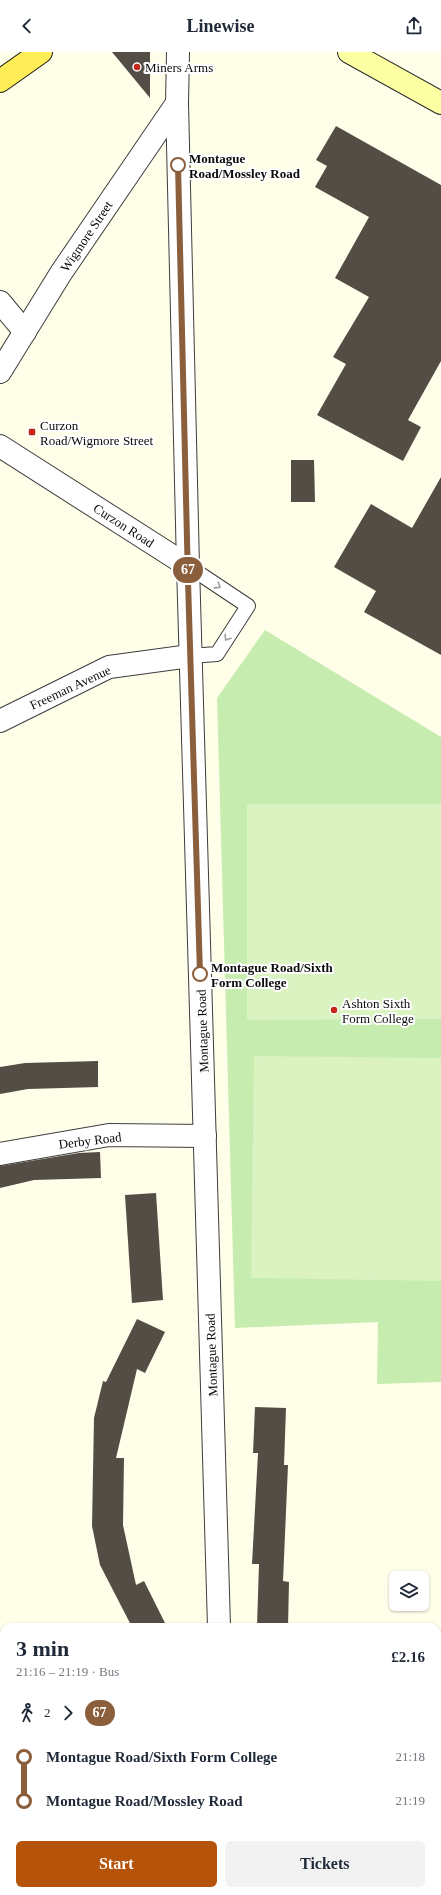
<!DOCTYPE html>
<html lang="en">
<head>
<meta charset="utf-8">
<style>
	:root { --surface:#fff; --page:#f2f2f3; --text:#1f2937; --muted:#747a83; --accent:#b45309 }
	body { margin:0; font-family:Georgia,serif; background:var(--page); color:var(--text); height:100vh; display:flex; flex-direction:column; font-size:15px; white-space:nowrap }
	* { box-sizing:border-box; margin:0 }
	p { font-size:13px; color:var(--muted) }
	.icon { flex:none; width:22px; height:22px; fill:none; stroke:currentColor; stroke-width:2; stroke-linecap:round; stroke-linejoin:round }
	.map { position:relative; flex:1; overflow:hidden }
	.panel { position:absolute; left:0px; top:1571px; width:441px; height:272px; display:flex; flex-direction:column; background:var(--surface); border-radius:12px 12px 0 0; box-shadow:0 1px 3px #0004 }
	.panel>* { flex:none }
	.badge { padding:0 8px; border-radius:13px; font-size:14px; line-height:26px }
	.buttons { position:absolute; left:389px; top:1519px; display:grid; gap:8px }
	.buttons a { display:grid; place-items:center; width:40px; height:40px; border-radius:6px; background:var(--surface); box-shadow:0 1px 3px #0004; font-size:20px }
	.map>.badge { position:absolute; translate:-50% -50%; box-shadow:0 0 0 2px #fff }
	.legs { display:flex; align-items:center; gap:6px; height:44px; padding:0 16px; font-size:13px }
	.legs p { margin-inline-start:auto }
	.summary { display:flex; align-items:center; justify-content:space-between; height:68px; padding:0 16px }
	h1 { font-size:22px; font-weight:800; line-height:30px }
	.action { display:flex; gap:8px; margin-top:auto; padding:8px 16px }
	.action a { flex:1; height:46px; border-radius:6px; background:var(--accent); color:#fff; font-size:16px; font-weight:800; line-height:46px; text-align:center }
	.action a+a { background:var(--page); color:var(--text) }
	ul { padding:0 16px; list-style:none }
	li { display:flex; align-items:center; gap:14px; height:44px; font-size:15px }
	li i { display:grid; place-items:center; width:6px; height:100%; margin:0 5px; background:currentColor }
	li i::after { content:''; width:10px; height:10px; margin:-5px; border:3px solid; border-radius:50%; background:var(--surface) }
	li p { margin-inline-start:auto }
	li:first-child i { background:linear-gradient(#0000 50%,currentColor 0) }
	li:last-child i { background:linear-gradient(currentColor 50%,#0000 0) }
	header { display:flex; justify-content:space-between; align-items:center; height:52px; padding:0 16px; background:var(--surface); font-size:18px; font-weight:800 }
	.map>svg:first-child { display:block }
	.green { fill:#c6ecaf }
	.pitch { fill:#dbf2c1 }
	.building { fill:#544d46 }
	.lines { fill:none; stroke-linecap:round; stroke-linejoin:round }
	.lane-casing { stroke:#3d3d3d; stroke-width:16 }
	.street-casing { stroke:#3d3d3d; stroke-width:24 }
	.secondary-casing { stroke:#2c2c2c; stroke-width:24 }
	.primary-casing { stroke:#1b1b1b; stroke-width:24 }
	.lane { stroke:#fff; stroke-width:14 }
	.street { stroke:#fff; stroke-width:22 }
	.secondary { stroke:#fdffa3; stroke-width:22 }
	.primary { stroke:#ffed58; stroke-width:22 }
	.oneway { stroke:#9d9d9d }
	.line-1-casing { stroke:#fff; stroke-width:9 }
	.line-1 { stroke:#8b5e3c; stroke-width:6 }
	.poi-dot { fill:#c42719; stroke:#fff; stroke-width:1.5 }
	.stop-1-dot { fill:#fff; stroke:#8b5e3c; stroke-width:2 }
	.labels { text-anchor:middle; stroke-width:4; stroke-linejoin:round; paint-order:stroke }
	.poi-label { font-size:13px; fill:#0a0a0a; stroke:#fff; text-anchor:start }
	.stop-label { font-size:13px; font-weight:bold; fill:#0a0a0a; stroke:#fff; text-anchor:start }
	.street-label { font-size:13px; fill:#0a0a0a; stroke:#fff }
</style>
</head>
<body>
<header><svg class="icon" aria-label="back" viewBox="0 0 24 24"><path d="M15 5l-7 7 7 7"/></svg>Linewise<svg class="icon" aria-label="share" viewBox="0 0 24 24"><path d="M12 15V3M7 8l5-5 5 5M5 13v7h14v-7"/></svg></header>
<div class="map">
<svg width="441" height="1843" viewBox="0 0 441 1843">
	<rect width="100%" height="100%" fill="#fffee8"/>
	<g class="green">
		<polygon points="265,578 441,685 441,1330 377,1332 378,1270 235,1276 217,646"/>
		<rect x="244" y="1839" width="137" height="4"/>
	</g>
	<g class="pitch">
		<polygon points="247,752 441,752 441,967 247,968"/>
		<polygon points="254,1004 441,1006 441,1229 251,1226"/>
	</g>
	<g class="building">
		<polygon points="112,0 150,0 150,46"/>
		<polygon points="336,74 441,133 441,309 408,368 421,375 403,409 317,363 346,312 333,305 369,245 335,226 369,165 315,135 327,114 316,108"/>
		<polygon points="291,408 314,408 315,450 291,450"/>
		<polygon points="441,425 441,603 364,560 376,539 334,515 371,452 412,476"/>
		<polygon points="98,1009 98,1035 28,1037 0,1042 0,1015 25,1011"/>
		<polygon points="100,1100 101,1126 34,1128 0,1136 0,1114 79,1101"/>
		<polygon points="156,1141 163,1248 132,1251 125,1143"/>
		<polygon points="137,1267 165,1280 145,1321 137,1317 116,1406 124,1406 123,1473 136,1533 144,1529 167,1575 132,1575 100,1513 92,1474 94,1366 103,1329 106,1330"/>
		<polygon points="255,1355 286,1356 284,1413 288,1413 283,1529 289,1530 288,1575 257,1574 259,1512 252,1512 258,1401 253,1401"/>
	</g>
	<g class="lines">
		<defs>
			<polyline id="lane" points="188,514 248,554 217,602 190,604"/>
			<g id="street">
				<polyline points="178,0 177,51 188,514 219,1575"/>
				<polyline points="0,250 25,280"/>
				<polyline points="0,320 61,221 177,51"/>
				<polyline points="0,394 188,514"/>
				<polyline points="0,669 109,615 190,604"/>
				<polyline points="0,1102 109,1083 205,1084"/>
				<polyline points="0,1794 4,1796"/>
				<polyline points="437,1822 441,1822"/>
				<polyline points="226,1839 226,1843"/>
			</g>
			<polyline id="secondary" points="349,0 441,51"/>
			<polyline id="primary" points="0,29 41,0"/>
		</defs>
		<use href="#lane" class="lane-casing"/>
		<use href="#street" class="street-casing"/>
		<use href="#secondary" class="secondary-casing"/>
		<use href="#primary" class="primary-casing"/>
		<use href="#lane" class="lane"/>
		<use href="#street" class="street"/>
		<use href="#secondary" class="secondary"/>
		<use href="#primary" class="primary"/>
	</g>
	<defs><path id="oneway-chevron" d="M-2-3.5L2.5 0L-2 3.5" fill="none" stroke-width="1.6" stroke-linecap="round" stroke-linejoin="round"/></defs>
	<g class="oneway">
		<use href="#oneway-chevron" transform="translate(218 534) rotate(33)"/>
		<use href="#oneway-chevron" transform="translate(227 586) rotate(123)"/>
	</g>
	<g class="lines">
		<defs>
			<polyline id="line-1" points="178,113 188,529 200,922"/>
		</defs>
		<use href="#line-1" class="line-1-casing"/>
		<use href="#line-1" class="line-1"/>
	</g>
	<g class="poi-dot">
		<circle cx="137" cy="15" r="4"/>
		<rect x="28" y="376" width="8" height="8" rx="2"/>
		<circle cx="334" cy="958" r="4"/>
	</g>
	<g class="stop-1-dot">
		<circle cx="178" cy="113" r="7"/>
		<circle cx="200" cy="922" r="7"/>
	</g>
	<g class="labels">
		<g class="poi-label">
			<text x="145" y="20">Miners Arms</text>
			<text x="40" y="378">Curzon<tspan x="40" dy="15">Road/Wigmore Street</tspan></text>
			<text x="342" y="956">Ashton Sixth<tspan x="342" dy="15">Form College</tspan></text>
		</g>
		<g class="stop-label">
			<text x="189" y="111">Montague<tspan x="189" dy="15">Road/Mossley Road</tspan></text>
			<text x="211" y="920">Montague Road/Sixth<tspan x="211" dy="15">Form College</tspan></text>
		</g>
		<g class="street-label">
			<text transform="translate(86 184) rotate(-56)" y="5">Wigmore Street</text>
			<text transform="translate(124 473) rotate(33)" y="5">Curzon Road</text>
			<text transform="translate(70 635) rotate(-25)" y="5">Freeman Avenue</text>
			<text transform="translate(202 979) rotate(-92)" y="5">Montague Road</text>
			<text transform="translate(90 1088) rotate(-7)" y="5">Derby Road</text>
			<text transform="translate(211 1303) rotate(-92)" y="5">Montague Road</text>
		</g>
	</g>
</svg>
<div class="buttons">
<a><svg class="icon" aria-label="layers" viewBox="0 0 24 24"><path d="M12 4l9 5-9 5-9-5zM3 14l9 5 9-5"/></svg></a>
</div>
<b class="badge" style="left:188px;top:518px;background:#8b5e3c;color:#fff">67</b>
<section class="panel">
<div class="summary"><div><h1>3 min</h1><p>21:16 – 21:19 · Bus</p></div><b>£2.16</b></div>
<div class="legs"><svg class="icon" aria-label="walk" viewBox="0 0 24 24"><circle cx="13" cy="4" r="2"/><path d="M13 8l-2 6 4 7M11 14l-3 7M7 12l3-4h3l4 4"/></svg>2<svg class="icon" aria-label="forward" viewBox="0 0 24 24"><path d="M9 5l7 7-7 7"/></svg><b class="badge" style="background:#8b5e3c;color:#fff">67</b></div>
<ul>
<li><i style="color:#8b5e3c"></i><b>Montague Road/Sixth Form College</b><p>21:18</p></li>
<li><i style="color:#8b5e3c"></i><b>Montague Road/Mossley Road</b><p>21:19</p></li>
</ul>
<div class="action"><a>Start</a><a>Tickets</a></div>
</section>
</div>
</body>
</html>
